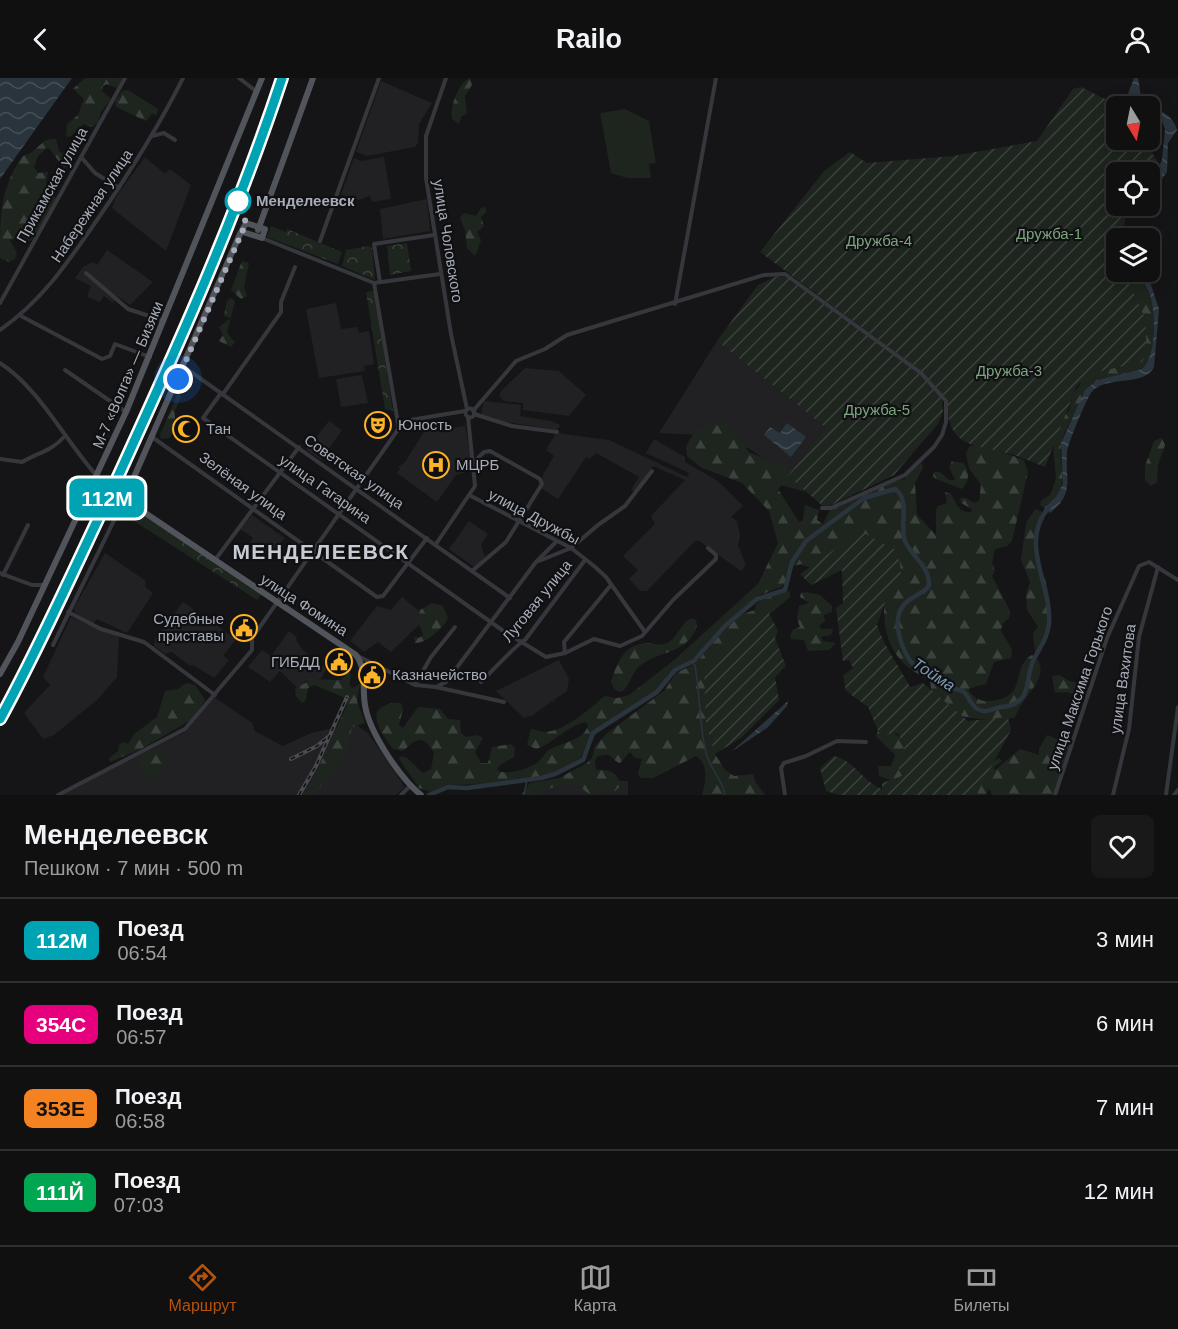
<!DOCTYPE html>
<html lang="ru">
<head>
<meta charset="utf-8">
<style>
	:root { --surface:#101011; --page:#19191a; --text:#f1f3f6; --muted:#9c9d9f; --line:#303031; --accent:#b45309 }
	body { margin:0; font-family:Helvetica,sans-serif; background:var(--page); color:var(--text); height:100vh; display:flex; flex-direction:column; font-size:22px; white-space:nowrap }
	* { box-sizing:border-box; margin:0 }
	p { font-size:20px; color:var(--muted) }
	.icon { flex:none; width:33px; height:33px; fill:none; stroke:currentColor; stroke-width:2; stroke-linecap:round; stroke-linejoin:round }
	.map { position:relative; height:717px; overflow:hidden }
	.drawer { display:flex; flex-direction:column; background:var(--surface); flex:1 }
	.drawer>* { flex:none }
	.badge { padding:0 12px; border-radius:9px; font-size:21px; line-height:39px }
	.needle { width:39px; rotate:170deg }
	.buttons { position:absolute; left:1106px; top:18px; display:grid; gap:12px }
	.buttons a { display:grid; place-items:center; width:54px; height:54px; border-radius:9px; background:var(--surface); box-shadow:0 3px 15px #0003,0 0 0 2px var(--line); font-size:30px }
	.you { position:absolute; width:30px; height:30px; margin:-15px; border:4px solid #fff; border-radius:50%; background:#1a73e8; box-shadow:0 0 0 9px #1a73e833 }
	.map>.badge { position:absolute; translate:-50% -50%; box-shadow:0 0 0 3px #fff }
	.round { display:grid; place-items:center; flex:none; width:63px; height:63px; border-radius:9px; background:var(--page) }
	.head { display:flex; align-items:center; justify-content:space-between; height:102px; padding:0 24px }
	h1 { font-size:28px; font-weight:700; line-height:45px }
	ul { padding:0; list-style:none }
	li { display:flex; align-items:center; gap:18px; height:84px; padding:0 24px; border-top:2px solid var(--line) }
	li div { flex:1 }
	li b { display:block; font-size:22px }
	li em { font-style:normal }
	li .badge { min-width:66px; font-weight:700; text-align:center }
	header { display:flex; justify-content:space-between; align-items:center; height:78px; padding:0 24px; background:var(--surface); font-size:27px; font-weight:700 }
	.tabs { display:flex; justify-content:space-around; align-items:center; height:84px; border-top:2px solid var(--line); background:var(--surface); font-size:16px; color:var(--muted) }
	.tabs a { display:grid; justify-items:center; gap:3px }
	.tabs .on { color:var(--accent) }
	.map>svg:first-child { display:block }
	.built { fill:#212124 }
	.forest { fill:url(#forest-firs) }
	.park { fill:url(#park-crowns) }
	.garden { fill:url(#garden-furrows) }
	.pitch { fill:#1d251e }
	.water { fill:url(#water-waves) }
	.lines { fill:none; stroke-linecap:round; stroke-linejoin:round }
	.stream { stroke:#2a343c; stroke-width:1.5 }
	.river { stroke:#2a343c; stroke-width:4.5 }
	.minor { stroke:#36373c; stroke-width:4 }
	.major { stroke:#51545b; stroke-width:6 }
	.rail-casing { stroke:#494b51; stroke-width:4 }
	.rail { stroke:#101012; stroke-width:1.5; stroke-dasharray:4.5; stroke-linecap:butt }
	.major-bridge { stroke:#51545b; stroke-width:6 }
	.line-casing { stroke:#fff; stroke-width:14 }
	.line { stroke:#00a3b4; stroke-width:9 }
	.walk { stroke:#a6acb8; stroke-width:6; stroke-dasharray:0 10.8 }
	.stop-dot { fill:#fff; stroke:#00a3b4; stroke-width:3 }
	.labels { text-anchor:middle; stroke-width:4.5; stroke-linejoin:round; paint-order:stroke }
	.street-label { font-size:15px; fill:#a6acb8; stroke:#101012 }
	.stop-label { font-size:15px; font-weight:bold; fill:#a6acb8; stroke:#101012; text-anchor:start }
	.park-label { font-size:15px; fill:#7ca47e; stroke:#101012 }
	.poi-label { font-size:15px; fill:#a6acb8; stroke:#101012; text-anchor:start }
	.water-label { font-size:16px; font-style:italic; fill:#7b9ab5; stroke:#101012 }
	.district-label { font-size:21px; font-weight:bold; letter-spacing:1.5px; fill:#c7cbd4; stroke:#101012 }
</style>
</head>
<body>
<header><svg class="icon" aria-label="back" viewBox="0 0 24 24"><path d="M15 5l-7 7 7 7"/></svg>Railo<svg class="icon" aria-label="person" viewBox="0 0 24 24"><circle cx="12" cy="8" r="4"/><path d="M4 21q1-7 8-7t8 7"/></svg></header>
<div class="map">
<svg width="1178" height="717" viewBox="0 0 1178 717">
	<defs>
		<pattern id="forest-firs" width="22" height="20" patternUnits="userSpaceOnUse" patternTransform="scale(1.5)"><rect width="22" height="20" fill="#1d251e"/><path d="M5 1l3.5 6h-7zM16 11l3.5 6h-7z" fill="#3b423d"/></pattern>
		<pattern id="park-crowns" width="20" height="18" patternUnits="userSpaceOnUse" patternTransform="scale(1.5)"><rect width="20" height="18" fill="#1d251e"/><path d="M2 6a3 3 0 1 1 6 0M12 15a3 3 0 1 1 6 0" fill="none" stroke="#3b423d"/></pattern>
		<pattern id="garden-furrows" width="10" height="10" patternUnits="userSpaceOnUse" patternTransform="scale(1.5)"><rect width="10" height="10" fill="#1d251e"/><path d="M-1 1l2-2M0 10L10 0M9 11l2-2" fill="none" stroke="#3b423d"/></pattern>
		<pattern id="water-waves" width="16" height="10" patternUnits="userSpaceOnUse" patternTransform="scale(1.5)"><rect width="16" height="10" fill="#2a343c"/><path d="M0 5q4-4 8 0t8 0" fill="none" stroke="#464f56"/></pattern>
	</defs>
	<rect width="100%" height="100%" fill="#151517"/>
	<g class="built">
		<polygon points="381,3 432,25 419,46 418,65 415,69 367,78 356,74"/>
		<polygon points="145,79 165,96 170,91 191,107 166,173 112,130 116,119"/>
		<polygon points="384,79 391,121 372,124 370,118 359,122 341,117 354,80 362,83"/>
		<polygon points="427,121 430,153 383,161 380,131"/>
		<polygon points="107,172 153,204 130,227 117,218 113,225 104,218 100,224 87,219 91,208 75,200 83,189 93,184 97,187"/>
		<polygon points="336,225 341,251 357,249 359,255 369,253 374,286 364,288 365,293 319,300 306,231"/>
		<polygon points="717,263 825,349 788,398 750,371 718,358 659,355"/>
		<polygon points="525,290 559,293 586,317 569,338 523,332 523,325 504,323 499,318 501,313"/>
		<polygon points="362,297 368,325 341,329 336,301"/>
		<polygon points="484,323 521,327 520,338 551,343 560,347 557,352 494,342 481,337"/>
		<polygon points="329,343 342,352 321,382 306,372"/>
		<polygon points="465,348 473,392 456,397 437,424 397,395 400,391 398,389 405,384 424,354"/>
		<polygon points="556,355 609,362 687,399 689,395 646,375 654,361 685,379 685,384 718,403 743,428 731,439 737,443 740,458 738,467 746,487 741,493 699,463 695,463 647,513 640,513 629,501 638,492 623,478 655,446 651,438 685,402 653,388 635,414 631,412 639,399 596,375 589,381 586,379 558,421 541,410 543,397 554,378 546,372"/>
		<polygon points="252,437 285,460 270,479 250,465 253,460 240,451"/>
		<polygon points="469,443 488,456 481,466 485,479 474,489 449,471"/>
		<polygon points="105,475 146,503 145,509 153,515 127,555 97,541 93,546 75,535 74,530"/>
		<polygon points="402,519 427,539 391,574 378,564 364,574 350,563 377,528 391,532"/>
		<polygon points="183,524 236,561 223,578 229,582 214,600 193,587 190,588 172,574 165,576 154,568 155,561"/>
		<polygon points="71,539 119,559 117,599 97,622 54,657 43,661 24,635 50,607 43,599"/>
		<polygon points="289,553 297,559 296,562 302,571 326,591 321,601 306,603 299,612 280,593 270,604 248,589 262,572 271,578"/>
		<polygon points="559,582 569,601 567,613 554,622 555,625 552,623 533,637 524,640 496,613"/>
		<polygon points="214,619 252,645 255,653 283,668 311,655 354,645 368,655 405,709 396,717 60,717 185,654"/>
		<polygon points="567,701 628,703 628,717 527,717"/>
	</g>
	<g class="forest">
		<polygon points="85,0 123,0 117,10 107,6 103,8 102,13 111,21 101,34 98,45 92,49 83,46 71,58 66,59 67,46 78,37 84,21 73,11"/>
		<path d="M470 0 472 7 465 18 467 35 461 39 459 46 452 41C450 29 458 5 470 0Z"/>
		<polygon points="128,12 158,31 157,37 152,36 146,43 116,29 115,23 122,13"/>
		<path d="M56 61 59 73 72 82 71 88 64 90 48 69 38 78 34 89 38 95 48 94 46 104 56 121C51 130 38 160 29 163 22 165 17 159 10 162L17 175 15 181 9 184 0 180C0 139 0 112 21 80 24 76 30 77 33 73 42 66 44 60 56 61Z"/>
		<polygon points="485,129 487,133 481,139 484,148 477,154 481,162 476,177 474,177 467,170 465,152 460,140 464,135 476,138 481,130"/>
		<polygon points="242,183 249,185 244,209 247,218 241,221 231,212"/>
		<path d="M1120 194H1136C1140 200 1145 207 1149 214 1156 228 1157 280 1143 290 1132 298 1111 299 1098 302 1087 316 1063 350 1061 367 1058 389 1074 414 1044 430L1040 427 1041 423 1051 416 1056 400 1053 365 1063 340 1069 332 1073 316 1084 301Z"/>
		<polygon points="231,220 235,223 227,255 235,264 231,269 219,263 223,257 219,249 231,240 224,238 227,223"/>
		<polygon points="177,317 181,318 175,333 175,352 169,360 161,361 160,357"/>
		<path d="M721 345 727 346 749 374 790 392 802 393 808 412 802 413 782 407 778 411 799 444 803 442 805 427 819 432 817 442 823 446 830 432 878 407 904 401 922 384 923 390 915 405 917 437 936 457V432L938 428 947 425 945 414 951 416C957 426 958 435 971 434L972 431 961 425 960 420H966L974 425 979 423 981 407 969 390 966 375 970 368 979 366 1024 382 1028 394 1012 463 1007 468 995 471 992 485 995 493 992 498 1010 533 1009 540 1003 545 1001 552C1004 562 1015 568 1011 580L994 584 986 606 970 610 969 613C974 620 981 624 990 623 1029 620 1010 589 1032 577 1053 591 1030 614 1021 627 1017 632 1018 635 1014 640 989 643 949 643 934 620 931 616 931 608 930 602 880 581 879 539 889 491L810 490 801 486 793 488 787 503 781 509 757 518 695 581 669 595 657 614 601 651 586 667 580 682 556 694 514 705 450 707 431 714 419 710 399 681 401 678 407 680 423 695 431 691 434 675C422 654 415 662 403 673L393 671C386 661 367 638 382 629 389 625 393 624 401 625L403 631 399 647 403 650 418 629 440 631 448 641 460 642 461 655 466 659 478 657 483 660 475 674 481 685H488L492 669 511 666 515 670 514 679 500 687 497 692C505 698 528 691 537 685 542 681 545 674 550 671 562 665 585 662 588 647L586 644C567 647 555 665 536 671L527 667 531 651C537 651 540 654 545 654 566 653 590 630 605 618L617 620 629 617 673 583 758 506 778 465 769 433 742 405 702 390 687 378 686 368 696 352Z"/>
		<polygon points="1162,360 1165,367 1158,387 1157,404 1151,408 1145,402 1145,388 1154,363"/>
		<path d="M952 383 963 385C971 393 969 403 962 411L936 401 933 398 934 394H940L949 402H955L949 389Z"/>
		<path d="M1035 431 1043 434C1038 447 1035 460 1037 475 1037 485 1042 492 1045 501 1052 522 1057 563 1035 575L1033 555 1038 549 1027 532 1026 516 1030 504 1021 482 1026 445Z"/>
		<path d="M790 513V519L774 533 746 550 715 676 725 692 734 698 753 696 756 705 765 717H702C706 704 709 686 696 678L653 700H641L638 696 642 681 635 680 630 674 620 685C611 683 613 672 597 679L595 683 596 692C609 691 617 694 621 707L615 713 605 711 590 716C583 713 580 706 573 705 568 704 539 713 536 717H521L530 705 559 700 587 685 592 680 595 668 606 656 664 613 676 595 695 586 726 550 743 536 755 532 756 526 767 518Z"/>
		<polygon points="805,514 820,517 832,528 832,534 824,537 825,543 819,548 822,551 833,551 831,557 821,559 823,563 836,565 829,572 808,573 804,562 790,561 792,552 800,549 797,541 799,528 809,525 800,519 801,515"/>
		<path d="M432 525 443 528 448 540C443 550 426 566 415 565L414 559 419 560 423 557 418 543 420 532Z"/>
		<path d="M691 540 696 542 697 548C688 576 660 572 641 587 631 594 631 606 622 614L615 612 611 604C617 585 623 567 646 565 655 565 660 569 669 564 678 558 681 545 691 540Z"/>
		<polygon points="349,594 351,597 349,607 353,610 360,606 357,623 365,645 352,649 344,681 313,717 306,717 347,627 343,619 314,607 308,610 306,622 302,625 296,618 295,611 312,601 341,602"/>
		<polygon points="1060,597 1069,603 1085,606 1088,610 1086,617 1081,619 1067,614 1055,615 1052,598"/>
		<polygon points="186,605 195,607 205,622 193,641 141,671 110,684 109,680 118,673 119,667 123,664 128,666 134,656 157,639 165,613 178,611"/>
		<path d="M878 652C902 653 908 668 919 687L894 703 879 698 878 688H891L895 677 876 658Z"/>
		<path d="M1047 657 1069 666 1054 717H992L989 710 986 717H976C984 705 986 686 999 680L1002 683 993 690 995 692 1020 671 1039 677V671Z"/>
		<circle cx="152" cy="686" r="13"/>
	</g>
	<g class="park">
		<polygon points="271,148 286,154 287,151 342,174 338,186 267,159"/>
		<polygon points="407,165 411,193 390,197 387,168"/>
		<polygon points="368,168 372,170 375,202 342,188 346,172"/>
		<polygon points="374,213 393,333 385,331 366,214"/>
		<polygon points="126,426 262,516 257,522 120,434"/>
	</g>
	<g class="garden">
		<path d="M1081 9 1119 28H1116V62H1144L1157 83 1149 105V94H1116V128H1132L1127 134 1121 160H1116V194H1124L1145 240 1147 274 1142 284 1097 294 1077 307 1045 389C1034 385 1022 379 1010 376 971 365 948 371 946 320L918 291 760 174 824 93 850 74 867 85 953 78 1037 63 1073 11Z"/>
		<polygon points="777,198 791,200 919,295 942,321 943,334 938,346 894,397 825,430 788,398 825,349 717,263 758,207"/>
		<path d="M860 453 894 471 900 485 901 504 887 519 877 547C885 570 899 588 910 609L923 605 968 643 1008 639 1011 652 976 717H839L826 713 820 690 834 678C854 682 863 704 882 711V705L902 698 897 685 907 677 898 655 880 657 868 629 846 613 843 598 853 590 849 582 843 583 836 530 843 525 842 492 811 507 800 496Z"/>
		<polygon points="768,533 778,553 775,560 786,588 775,599 779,622 741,660 715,676 706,645 704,591 735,557"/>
	</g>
	<polygon class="pitch" points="625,31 649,43 656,85 649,86 651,100 627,100 611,95 600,35"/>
	<g class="water">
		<polygon points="0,0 72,0 0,101"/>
		<path d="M1134 0H1138L1142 25C1156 31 1173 35 1177 52L1168 65 1167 94 1149 119V110L1162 82 1165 51 1161 41 1149 34V28H1132C1124 18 1131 10 1134 0Z"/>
		<path d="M1136 194H1142L1151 207 1159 231 1154 289C1144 310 1105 296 1091 315 1086 322 1067 367 1067 375 1065 401 1075 415 1050 435L1044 430 1056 419 1063 406 1061 365 1085 312 1098 302 1142 291C1157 279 1156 231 1149 214 1146 207 1140 200 1136 194Z"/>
		<polygon points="787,345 806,359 791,379 764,357 770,349 780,355"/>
		<polygon points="788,623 787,628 767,650 731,674"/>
	</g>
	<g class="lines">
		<g class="stream">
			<path d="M692 585 695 587C700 616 699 646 706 675 710 691 723 702 725 717"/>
			<polyline points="524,717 527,702"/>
		</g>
		<path class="river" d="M429 717 448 709 467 710 541 700 555 696 583 682 593 655 657 614 675 592 694 583 725 548 757 521 785 512 792 484 806 463 864 420 895 411C911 422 899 447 905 463 911 478 929 487 929 506 928 521 878 516 906 576 915 594 935 602 952 610 956 612 962 611 965 615 971 622 972 631 983 633 989 634 995 630 1001 629 1033 626 1024 605 1033 583 1039 570 1047 562 1049 546 1052 506 1018 465 1049 429"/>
		<g class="minor">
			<polyline points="239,0 257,14"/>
			<polyline points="446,0 426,58 426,100 451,256 467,331"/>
			<polyline points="152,58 164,55 175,62"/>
			<polyline points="81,79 95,95 119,110"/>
			<polyline points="262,160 374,205 440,196"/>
			<polyline points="320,163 379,0"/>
			<polyline points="86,195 128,231 164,243"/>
			<polyline points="380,204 374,166 434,157"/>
			<polyline points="374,205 399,351"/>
			<polyline points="0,225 125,0"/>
			<polyline points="675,226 716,0"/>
			<polyline points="21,238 102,281 110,278 115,266 150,279"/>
			<path d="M0 252C43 222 68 184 97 142 128 97 158 50 183 0"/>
			<path d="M0 285C38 309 65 362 96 397"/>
			<polyline points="184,289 510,520"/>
			<polyline points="65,292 126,334"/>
			<polyline points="221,315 203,340 502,552 546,579 565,575 594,561 620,568 642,558 673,522 716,481 716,477 708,470"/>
			<polyline points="223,316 281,234 281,224 295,189"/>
			<circle cx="470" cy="335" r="4.5"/>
			<polyline points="473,333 516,283 545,271 567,257 764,197 785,196 921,295 946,323 946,344 942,357 934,369 905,397 831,430 822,430"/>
			<polyline points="474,336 512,348 557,354"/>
			<polyline points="404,343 465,333"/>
			<polyline points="152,359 377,519 383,518 427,460"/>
			<path d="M0 381 22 384C39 374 50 374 64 359"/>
			<polyline points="471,418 571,470 594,488 606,499 645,554"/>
			<polyline points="436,466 475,408 468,339"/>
			<polyline points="215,482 299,369"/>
			<polyline points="539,483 571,470 598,447 625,428 652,393"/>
			<polyline points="472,493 506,464 542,406 540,401 490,373 484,374 474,384"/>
			<polyline points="0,495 32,507 44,507"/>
			<polyline points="3,497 28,447"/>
			<polyline points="68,534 101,551 144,564 215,617"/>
			<polyline points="53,567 124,422"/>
			<polyline points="565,575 564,564 611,507"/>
			<polyline points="358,578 415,607 436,609 504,624"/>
			<path d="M481 604C488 597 520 563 525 562L585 482"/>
			<polyline points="415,607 431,579 455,549"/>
			<polyline points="436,609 446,604 536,484 557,463"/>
			<polyline points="58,717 185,651 252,572 252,560 404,343"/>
			<polyline points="401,717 410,708"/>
			<polyline points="785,717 781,690 784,685 806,678 837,663 866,664"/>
			<polyline points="1055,717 1107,560 1139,488 1149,484 1178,502"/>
			<polyline points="1113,717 1129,651 1139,559 1158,489"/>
			<polyline points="1166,717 1178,629"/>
			<polyline points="1174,717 1178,712"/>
		</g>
		<g class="major">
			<polyline points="258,152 313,0"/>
			<path d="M120 418 356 577C367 592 362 609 365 627 369 654 400 700 421 717"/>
			<polyline points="124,422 240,156 246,145 265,151 262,160 243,154"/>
			<polyline points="0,596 18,564 126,334 262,0"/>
		</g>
		<defs>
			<g id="rail">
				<path d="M0 641C40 568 74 491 110 416 174 280 235 143 282 0"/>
				<polyline points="291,681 317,668 328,659"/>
				<polyline points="299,717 316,688 347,619"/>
			</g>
		</defs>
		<use href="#rail" class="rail-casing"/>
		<use href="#rail" class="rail"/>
		<polyline class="major-bridge" points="100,403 120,418"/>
	</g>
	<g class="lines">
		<defs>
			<path id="line" d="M0 641C40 568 74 491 110 416 173 279 235 143 282 0"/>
		</defs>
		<use href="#line" class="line-casing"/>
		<use href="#line" class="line"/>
		<polyline class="walk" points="178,301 246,145 238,123"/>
	</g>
	<defs>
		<symbol id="theatre-ring" viewBox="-11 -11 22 22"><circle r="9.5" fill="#101012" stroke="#fdb327" stroke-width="1.5"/><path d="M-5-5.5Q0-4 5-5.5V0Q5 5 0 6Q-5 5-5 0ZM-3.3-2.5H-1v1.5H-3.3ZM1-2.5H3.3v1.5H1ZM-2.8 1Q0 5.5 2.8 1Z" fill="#fdb327"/></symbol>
		<symbol id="mosque-ring" viewBox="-11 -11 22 22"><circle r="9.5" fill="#101012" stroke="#fdb327" stroke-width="1.5"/><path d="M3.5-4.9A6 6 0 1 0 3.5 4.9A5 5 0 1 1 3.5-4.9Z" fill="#fdb327"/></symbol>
		<symbol id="hospital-ring" viewBox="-11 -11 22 22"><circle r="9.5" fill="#101012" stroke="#fdb327" stroke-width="1.5"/><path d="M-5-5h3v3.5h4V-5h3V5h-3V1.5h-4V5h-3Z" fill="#fdb327"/></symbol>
		<symbol id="civic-ring" viewBox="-11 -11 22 22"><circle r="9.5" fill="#101012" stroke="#fdb327" stroke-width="1.5"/><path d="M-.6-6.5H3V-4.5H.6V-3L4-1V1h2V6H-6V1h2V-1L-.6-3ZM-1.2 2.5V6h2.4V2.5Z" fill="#fdb327"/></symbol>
	</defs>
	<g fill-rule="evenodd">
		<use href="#theatre-ring" x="363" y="332" width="30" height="30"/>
		<use href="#mosque-ring" x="171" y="336" width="30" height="30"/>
		<use href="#hospital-ring" x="421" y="372" width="30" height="30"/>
		<use href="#civic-ring" x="229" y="535" width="30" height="30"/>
		<use href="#civic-ring" x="324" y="569" width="30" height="30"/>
		<use href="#civic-ring" x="357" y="582" width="30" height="30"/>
	</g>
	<circle class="stop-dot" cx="238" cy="123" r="12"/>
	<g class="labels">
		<g class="street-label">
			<text transform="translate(52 107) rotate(-61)" y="5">Прикамская улица</text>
			<text transform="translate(92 128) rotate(-56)" y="5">Набережная улица</text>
			<text transform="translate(448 163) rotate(81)" y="5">улица Чоловского</text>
			<text transform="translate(128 297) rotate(-67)" y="5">М-7 «Волга» — Бизяки</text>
			<text transform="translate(354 394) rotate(35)" y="5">Советская улица</text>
			<text transform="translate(243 408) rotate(36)" y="5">Зелёная улица</text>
			<text transform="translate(325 411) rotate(35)" y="5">улица Гагарина</text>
			<text transform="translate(534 439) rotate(28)" y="5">улица Дружбы</text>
			<text transform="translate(537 523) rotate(-51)" y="5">Луговая улица</text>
			<text transform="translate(304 527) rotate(33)" y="5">улица Фомина</text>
			<text transform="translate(1123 601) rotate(-82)" y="5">улица Вахитова</text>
			<text transform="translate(1080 610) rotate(-71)" y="5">улица Максима Горького</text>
		</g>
		<g class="stop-label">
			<text x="256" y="128">Менделеевск</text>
		</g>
		<g class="park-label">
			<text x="1049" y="161">Дружба-1</text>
			<text x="879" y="168">Дружба-4</text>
			<text x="1009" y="298">Дружба-3</text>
			<text x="877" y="337">Дружба-5</text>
		</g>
		<g class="poi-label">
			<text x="398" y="352">Юность</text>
			<text x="206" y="356">Тан</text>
			<text x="456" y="392">МЦРБ</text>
			<text x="224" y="546" text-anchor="end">Судебные<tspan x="224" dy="17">приставы</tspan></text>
			<text x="320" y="589" text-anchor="end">ГИБДД</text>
			<text x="392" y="602">Казначейство</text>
		</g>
		<g class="water-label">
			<text transform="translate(934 596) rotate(33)" y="6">Тойма</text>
		</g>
		<g class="district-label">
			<text x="321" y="481">МЕНДЕЛЕЕВСК</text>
		</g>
	</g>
</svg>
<div class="buttons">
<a><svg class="needle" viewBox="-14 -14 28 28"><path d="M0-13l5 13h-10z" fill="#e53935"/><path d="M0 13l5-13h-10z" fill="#9c9d9f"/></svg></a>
<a><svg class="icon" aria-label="locate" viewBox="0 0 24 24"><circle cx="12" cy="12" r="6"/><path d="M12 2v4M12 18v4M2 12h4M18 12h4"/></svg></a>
<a><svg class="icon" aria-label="layers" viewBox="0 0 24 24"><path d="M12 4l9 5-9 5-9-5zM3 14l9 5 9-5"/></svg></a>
</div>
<div class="you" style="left:178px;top:301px"></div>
<b class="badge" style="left:107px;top:420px;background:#00a3b4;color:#fff">112М</b>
</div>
<section class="drawer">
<div class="head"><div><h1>Менделеевск</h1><p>Пешком · 7 мин · 500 m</p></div><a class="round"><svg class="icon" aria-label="heart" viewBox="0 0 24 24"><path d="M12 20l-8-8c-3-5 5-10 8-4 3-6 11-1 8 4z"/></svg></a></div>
<ul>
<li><span class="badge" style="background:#00a3b4;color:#fff">112М</span><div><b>Поезд</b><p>06:54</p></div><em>3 мин</em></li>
<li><span class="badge" style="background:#e6007e;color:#fff">354С</span><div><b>Поезд</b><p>06:57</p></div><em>6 мин</em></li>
<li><span class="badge" style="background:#f58220;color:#111">353Е</span><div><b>Поезд</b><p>06:58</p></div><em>7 мин</em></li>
<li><span class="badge" style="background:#00a651;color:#fff">111Й</span><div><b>Поезд</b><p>07:03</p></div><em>12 мин</em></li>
</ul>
</section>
<nav class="tabs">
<a class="on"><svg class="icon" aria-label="directions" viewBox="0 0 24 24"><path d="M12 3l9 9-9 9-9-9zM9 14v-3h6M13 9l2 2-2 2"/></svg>Маршрут</a>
<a><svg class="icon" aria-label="map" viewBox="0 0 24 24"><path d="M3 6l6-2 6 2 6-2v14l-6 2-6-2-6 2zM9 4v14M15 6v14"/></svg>Карта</a>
<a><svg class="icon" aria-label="tickets" viewBox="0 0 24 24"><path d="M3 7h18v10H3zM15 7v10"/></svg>Билеты</a>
</nav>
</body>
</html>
